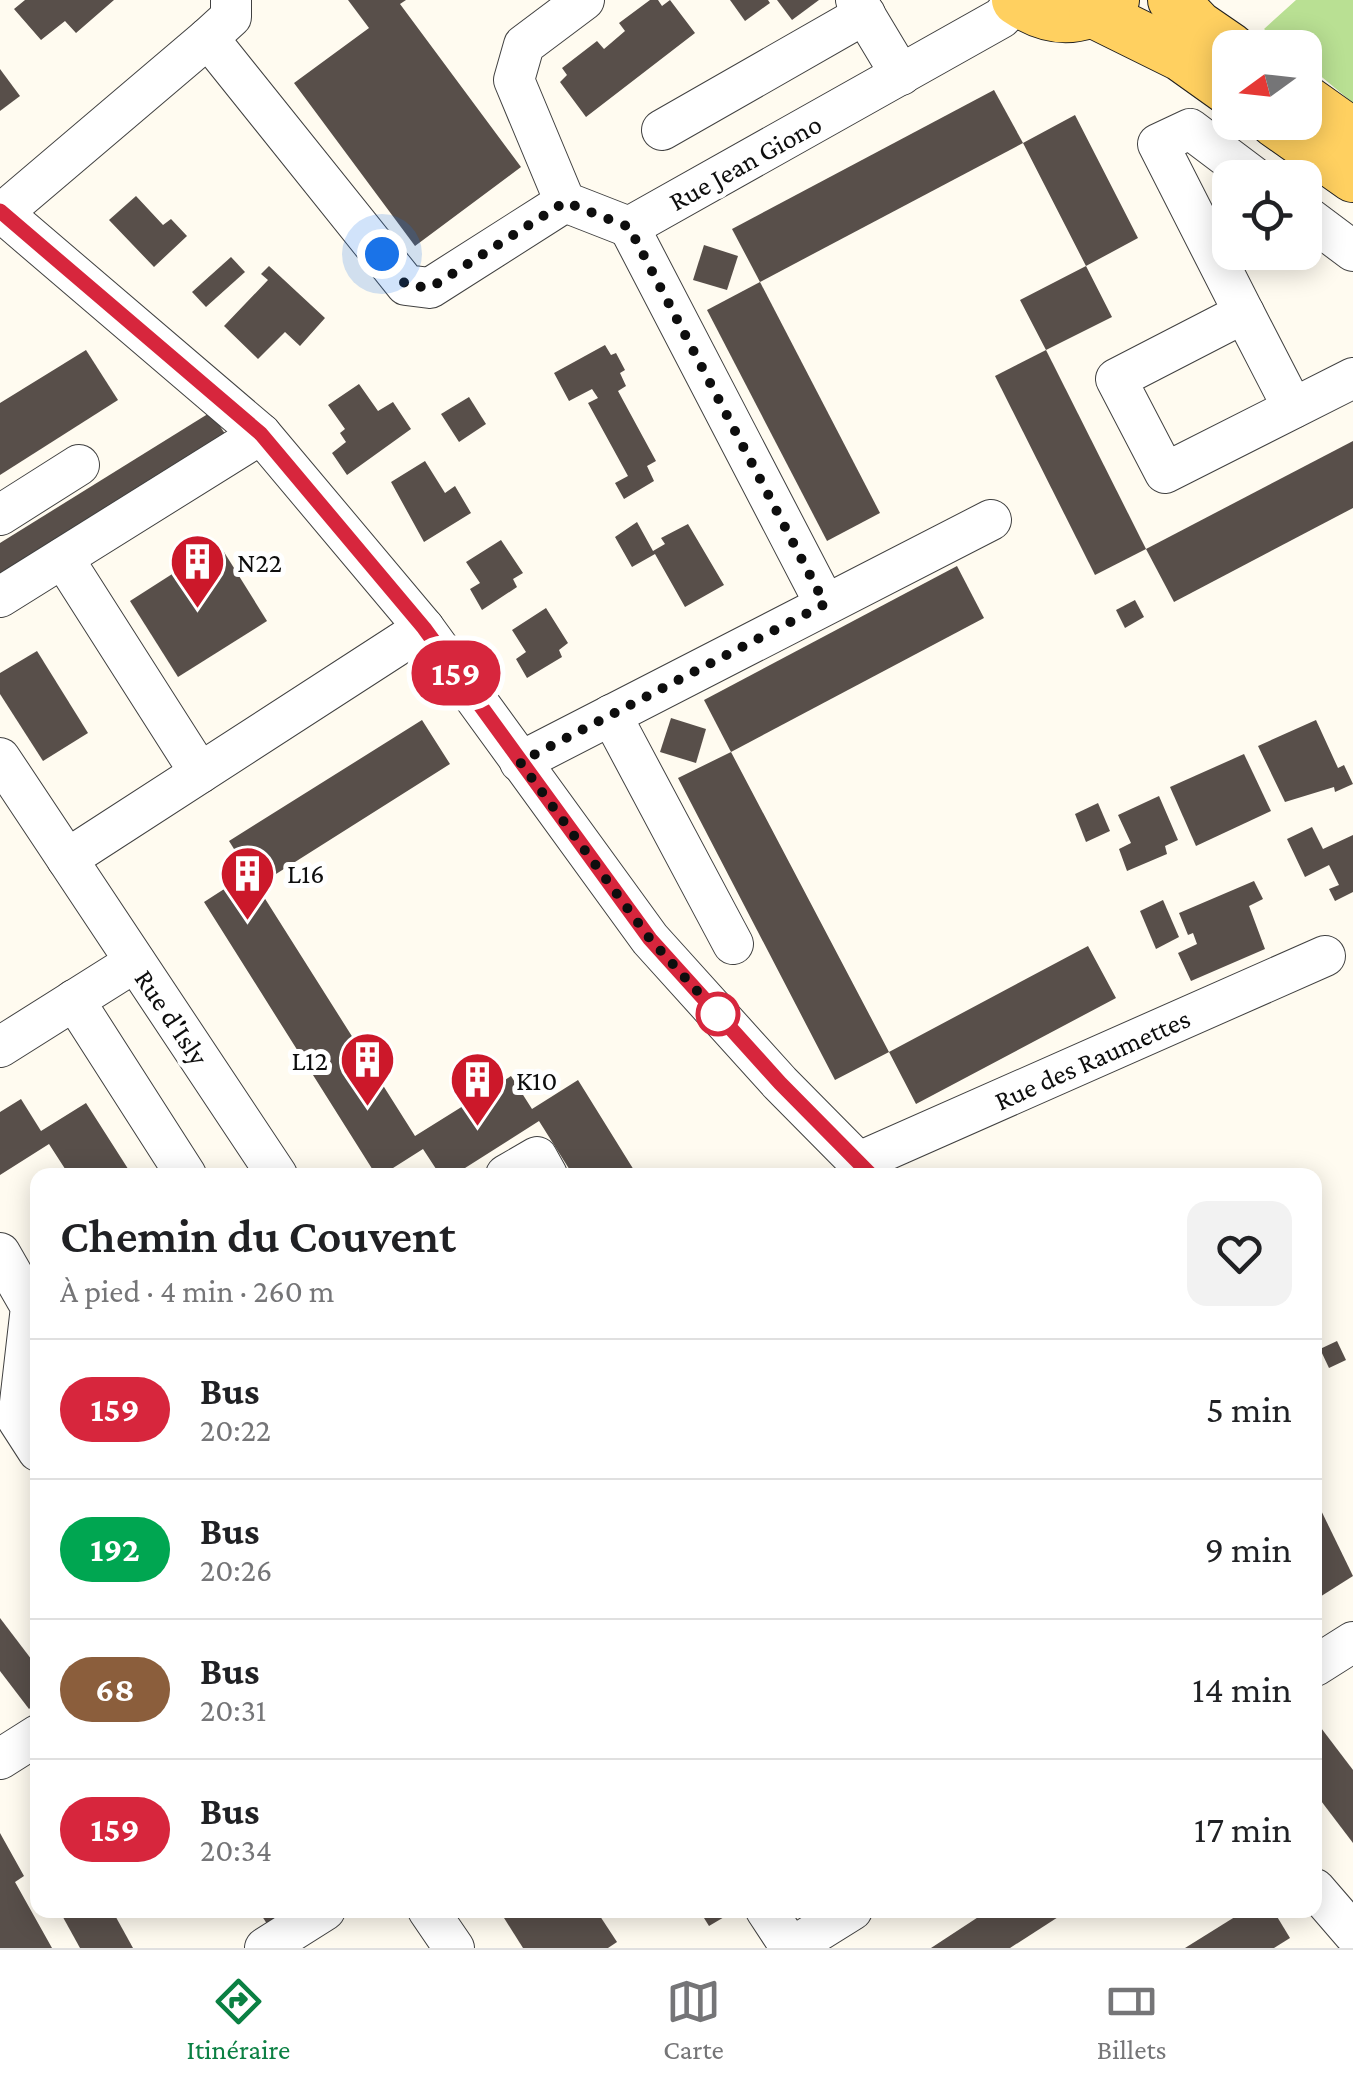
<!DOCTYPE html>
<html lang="fr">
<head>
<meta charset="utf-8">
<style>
	:root { --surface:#fff; --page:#f2f2f2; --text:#202124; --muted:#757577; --line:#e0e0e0; --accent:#0b8043 }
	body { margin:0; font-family:"Crimson Pro",serif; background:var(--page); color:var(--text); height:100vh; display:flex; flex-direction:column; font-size:38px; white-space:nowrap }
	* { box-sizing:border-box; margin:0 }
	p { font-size:32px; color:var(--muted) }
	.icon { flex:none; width:55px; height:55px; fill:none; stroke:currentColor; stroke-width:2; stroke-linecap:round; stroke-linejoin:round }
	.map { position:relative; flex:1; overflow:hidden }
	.sheet { position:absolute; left:30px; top:1168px; width:1292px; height:750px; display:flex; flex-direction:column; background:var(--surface); border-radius:20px; box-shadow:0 5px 25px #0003 }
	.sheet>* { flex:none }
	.badge { padding:0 20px; border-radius:32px; font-size:35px; line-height:65px }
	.needle { width:65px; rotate:255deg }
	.controls { position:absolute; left:1212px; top:30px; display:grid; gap:20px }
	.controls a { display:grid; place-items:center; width:110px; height:110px; border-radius:20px; background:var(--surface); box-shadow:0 5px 25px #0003; font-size:50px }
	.you { position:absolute; width:50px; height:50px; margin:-25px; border:8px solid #fff; border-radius:50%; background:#1a73e8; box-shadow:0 0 0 15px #1a73e833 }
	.map>.badge { position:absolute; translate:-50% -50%; box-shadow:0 0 0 5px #fff }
	.round { display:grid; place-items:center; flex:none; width:105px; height:105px; border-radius:20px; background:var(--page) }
	.overview { display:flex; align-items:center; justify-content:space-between; height:170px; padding:0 30px }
	h1 { font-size:48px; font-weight:600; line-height:75px }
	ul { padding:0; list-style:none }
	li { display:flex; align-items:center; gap:30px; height:140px; padding:0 30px; border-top:2px solid var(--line) }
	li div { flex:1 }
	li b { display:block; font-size:38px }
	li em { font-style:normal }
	li .badge { min-width:110px; font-weight:700; text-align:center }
	.menu { display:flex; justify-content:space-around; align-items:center; height:140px; border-top:2px solid var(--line); background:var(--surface); font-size:28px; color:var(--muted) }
	.menu a { display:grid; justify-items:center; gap:5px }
	.menu .current { color:var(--accent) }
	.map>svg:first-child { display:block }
	.forest { fill:#b9e093 }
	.building { fill:#584f4a }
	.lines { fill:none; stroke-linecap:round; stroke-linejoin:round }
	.minor-casing { stroke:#414141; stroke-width:42 }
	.major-casing { stroke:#1f1f1f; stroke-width:52 }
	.minor { stroke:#fff; stroke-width:40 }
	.major { stroke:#ffd060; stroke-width:50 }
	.line-casing { stroke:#fff; stroke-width:22 }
	.line { stroke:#d7263d; stroke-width:15 }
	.walk { stroke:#0e0e0e; stroke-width:10; stroke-dasharray:0 18 }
	.stop-dot { fill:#fff; stroke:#d7263d; stroke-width:5 }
	.labels { text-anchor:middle; stroke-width:10; stroke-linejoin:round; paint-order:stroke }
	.street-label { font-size:28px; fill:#0e0e0e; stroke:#fff }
	.poi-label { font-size:28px; fill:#0e0e0e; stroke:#fff; text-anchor:start }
</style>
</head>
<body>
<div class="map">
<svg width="1353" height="1948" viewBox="0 0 1353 1948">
	<rect width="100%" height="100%" fill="#fffbf0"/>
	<polygon class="forest" points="1296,0 1353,0 1353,103 1305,63 1305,48 1286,47 1264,29"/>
	<g class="building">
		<polygon points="25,0 114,0 76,33 65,21 41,40 14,9"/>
		<polygon points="348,0 406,0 400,4 521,167 415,246 294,83 369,28"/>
		<polygon points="650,0 658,0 662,6 670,0 695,33 586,117 560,82 567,75 562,68 597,41 604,49 625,31 619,23"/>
		<polygon points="730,0 768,0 770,3 745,21"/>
		<polygon points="777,0 819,0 792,20"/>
		<polygon points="0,69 20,96 0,111"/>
		<polygon points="994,90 1023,143 760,282 732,229"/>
		<polygon points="1075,115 1138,238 1086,266 1112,317 1046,350 1020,300 1086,266 1023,143"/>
		<polygon points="136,196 163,225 171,219 187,236 154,267 109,220"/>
		<polygon points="704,245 738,256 727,290 693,280"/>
		<polygon points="231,257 245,272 206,307 192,292"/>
		<polygon points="269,266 325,318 300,346 285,332 258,359 224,326 268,280 261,274"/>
		<polygon points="760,282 880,513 827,541 707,310"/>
		<polygon points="605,345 611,355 616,353 625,370 620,373 626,386 618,391 656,461 647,466 654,481 624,499 615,483 628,476 588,403 598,398 592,389 569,401 554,373"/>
		<polygon points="86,350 118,400 0,475 0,403"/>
		<polygon points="1046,350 1146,549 1095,575 995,376"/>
		<polygon points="359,384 378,411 393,402 411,429 347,475 332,453 346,442 340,433 345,429 328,405"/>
		<polygon points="469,397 486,424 459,442 441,414"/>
		<polygon points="211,412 227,437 0,580 0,543"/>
		<polygon points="1353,441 1353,508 1174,602 1146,549"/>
		<polygon points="425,461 445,493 455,486 471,513 424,542 391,482"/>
		<polygon points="637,522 653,551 665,544 661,538 688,524 724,585 685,607 655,554 632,567 615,537"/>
		<polygon points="501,540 523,573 513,579 517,587 482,610 470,589 480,583 466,562"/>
		<polygon points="219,544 267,621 178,677 130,601"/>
		<polygon points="957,566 984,618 731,752 704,700"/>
		<polygon points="1135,600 1144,617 1125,628 1116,610"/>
		<polygon points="546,608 568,643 559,650 562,657 527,678 516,659 526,652 512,630"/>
		<polygon points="37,651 88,733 43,761 0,694 0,673"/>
		<polygon points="671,718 706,729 696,763 660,752"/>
		<polygon points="422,720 450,764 257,886 415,1136 511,1076 532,1109 578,1080 637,1175 573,1175 539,1121 454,1175 440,1175 423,1149 382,1175 376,1175 204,902 249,873 229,841"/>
		<polygon points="1316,720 1338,768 1344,765 1353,784 1335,792 1334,787 1285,802 1258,746"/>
		<polygon points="731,752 889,1052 1088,946 1116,998 916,1104 889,1052 835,1080 678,778"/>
		<polygon points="1244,754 1271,811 1196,846 1170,787"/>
		<polygon points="1159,796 1178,840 1165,846 1167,854 1127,871 1119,849 1131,843 1118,815"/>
		<polygon points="1098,803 1110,831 1086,842 1075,814"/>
		<polygon points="1312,827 1323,849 1353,835 1353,892 1335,901 1329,889 1339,885 1329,865 1305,877 1287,839"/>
		<polygon points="1254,881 1263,899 1249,906 1265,949 1191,981 1178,953 1197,944 1193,933 1188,935 1179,913"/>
		<polygon points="1163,900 1179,937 1156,949 1140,911"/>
		<polygon points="21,1099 41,1131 86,1103 132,1175 69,1175 49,1144 0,1175 0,1112"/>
		<polygon points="1337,1341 1346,1360 1329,1368 1320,1349"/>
		<polygon points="1315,1498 1353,1576 1315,1600"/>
		<polygon points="0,1618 38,1668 38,1701 29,1709 0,1671"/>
		<polygon points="1315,1720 1353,1770 1353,1843 1315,1793"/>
		<polygon points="0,1833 24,1876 15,1882 52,1948 0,1948"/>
		<polygon points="59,1910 112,1910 133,1948 80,1948"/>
		<polygon points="258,1910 297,1910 269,1927"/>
		<polygon points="499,1910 596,1910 617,1942 608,1948 523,1948"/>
		<polygon points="699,1910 736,1910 709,1926"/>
		<polygon points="989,1910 1069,1910 1010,1948 931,1948"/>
		<polygon points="1246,1910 1273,1910 1290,1938 1274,1948 1185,1948"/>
	</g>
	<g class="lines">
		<defs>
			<g id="minor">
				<polyline points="584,0 524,45 514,80 565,202 629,227"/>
				<polyline points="856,0 901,75"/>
				<polyline points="208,38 406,285 430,288 565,202"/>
				<polyline points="662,130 865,14"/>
				<polyline points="1255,178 1190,129 1158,144 1244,313 1116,379 1165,473 1353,378"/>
				<polyline points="0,211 261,434 424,628 650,939 780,1083 871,1175"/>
				<polyline points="2,213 208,38 231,17 231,0"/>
				<polyline points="1305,215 1353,251"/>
				<polyline points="629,227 1001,18 1017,0"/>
				<polyline points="629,227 825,604"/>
				<polyline points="1244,313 1293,408"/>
				<polyline points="0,515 79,465"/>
				<polyline points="63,558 200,773"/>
				<polyline points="0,597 261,434"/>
				<polyline points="611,715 733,944"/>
				<polyline points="0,758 277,1175"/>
				<polyline points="520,762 991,520"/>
				<polyline points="67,859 424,628"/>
				<polyline points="74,1000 186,1175"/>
				<polyline points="0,1047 135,962"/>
				<polyline points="859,1162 1325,956"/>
				<polyline points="506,1175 537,1157 547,1175"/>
				<polyline points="0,1253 31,1307 18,1420 38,1451"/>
				<polyline points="1315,1666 1353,1642"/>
				<polyline points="0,1759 38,1735"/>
				<polyline points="1315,1889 1353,1933"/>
				<polyline points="428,1910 454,1948"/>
				<polyline points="766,1910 791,1948 852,1910"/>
				<polyline points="265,1948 325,1910"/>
			</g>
			<g id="major">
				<path d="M1017 0C1051 23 1080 23 1114 0"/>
				<polyline points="1173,0 1198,26 1230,48"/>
				<polyline points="1094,13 1181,56 1230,91"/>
				<polyline points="1305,100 1353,134"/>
				<polyline points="1275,122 1353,177"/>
			</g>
		</defs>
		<use href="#minor" class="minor-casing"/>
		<use href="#major" class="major-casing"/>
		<use href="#minor" class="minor"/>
		<use href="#major" class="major"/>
	</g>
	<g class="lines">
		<defs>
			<polyline id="line" points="0,211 261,434 424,628 650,939 780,1083 871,1175"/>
		</defs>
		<use href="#line" class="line-casing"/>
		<use href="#line" class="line"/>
		<polyline class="walk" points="382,254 406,285 430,288 565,202 629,227 825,604 520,762 650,939 718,1014"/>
	</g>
	<defs>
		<symbol id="building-pin" viewBox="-11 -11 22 30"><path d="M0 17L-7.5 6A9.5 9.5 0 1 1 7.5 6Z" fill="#cc182a" stroke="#fff"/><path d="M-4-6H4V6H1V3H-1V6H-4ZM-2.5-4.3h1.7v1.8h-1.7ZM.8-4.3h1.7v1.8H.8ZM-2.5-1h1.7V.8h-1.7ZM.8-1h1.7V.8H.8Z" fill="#fff"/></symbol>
	</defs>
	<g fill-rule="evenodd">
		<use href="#building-pin" x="166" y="530" width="63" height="86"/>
		<use href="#building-pin" x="216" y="842" width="63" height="86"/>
		<use href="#building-pin" x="336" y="1028" width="63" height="86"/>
		<use href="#building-pin" x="446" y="1048" width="63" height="86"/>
	</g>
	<circle class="stop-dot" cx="718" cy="1014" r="20"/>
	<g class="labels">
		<g class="street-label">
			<text transform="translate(745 162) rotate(-29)" y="10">Rue Jean Giono</text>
			<text transform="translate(172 1017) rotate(56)" y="10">Rue d'Isly</text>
			<text transform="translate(1092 1059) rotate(-24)" y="10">Rue des Raumettes</text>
		</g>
		<g class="poi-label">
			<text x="237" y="572">N22</text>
			<text x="287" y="883">L16</text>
			<text x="328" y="1070" text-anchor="end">L12</text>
			<text x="516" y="1090">K10</text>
		</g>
	</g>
</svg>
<div class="controls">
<a><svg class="needle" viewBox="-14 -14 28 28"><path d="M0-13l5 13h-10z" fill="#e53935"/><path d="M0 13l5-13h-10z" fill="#757577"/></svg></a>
<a><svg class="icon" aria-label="locate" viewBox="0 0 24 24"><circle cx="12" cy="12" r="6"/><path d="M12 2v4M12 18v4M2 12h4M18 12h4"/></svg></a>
</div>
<div class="you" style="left:382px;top:254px"></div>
<b class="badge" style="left:456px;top:673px;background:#d7263d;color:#fff">159</b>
<section class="sheet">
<div class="overview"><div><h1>Chemin du Couvent</h1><p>À pied · 4 min · 260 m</p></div><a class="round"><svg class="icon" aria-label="heart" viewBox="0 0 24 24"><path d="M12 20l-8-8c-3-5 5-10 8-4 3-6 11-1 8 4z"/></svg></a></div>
<ul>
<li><span class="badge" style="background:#d7263d;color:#fff">159</span><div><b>Bus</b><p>20:22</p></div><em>5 min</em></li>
<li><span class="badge" style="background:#00a651;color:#fff">192</span><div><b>Bus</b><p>20:26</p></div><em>9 min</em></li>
<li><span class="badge" style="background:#8b5e3c;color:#fff">68</span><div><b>Bus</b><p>20:31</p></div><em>14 min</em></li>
<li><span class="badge" style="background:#d7263d;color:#fff">159</span><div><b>Bus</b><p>20:34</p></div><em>17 min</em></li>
</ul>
</section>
</div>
<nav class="menu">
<a class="current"><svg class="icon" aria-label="directions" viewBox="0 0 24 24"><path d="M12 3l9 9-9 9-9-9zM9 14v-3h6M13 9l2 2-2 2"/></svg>Itinéraire</a>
<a><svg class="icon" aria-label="map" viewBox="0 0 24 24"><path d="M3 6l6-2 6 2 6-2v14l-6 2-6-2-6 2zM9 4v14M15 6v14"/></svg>Carte</a>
<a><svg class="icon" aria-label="tickets" viewBox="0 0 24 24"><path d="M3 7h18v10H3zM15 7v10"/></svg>Billets</a>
</nav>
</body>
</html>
